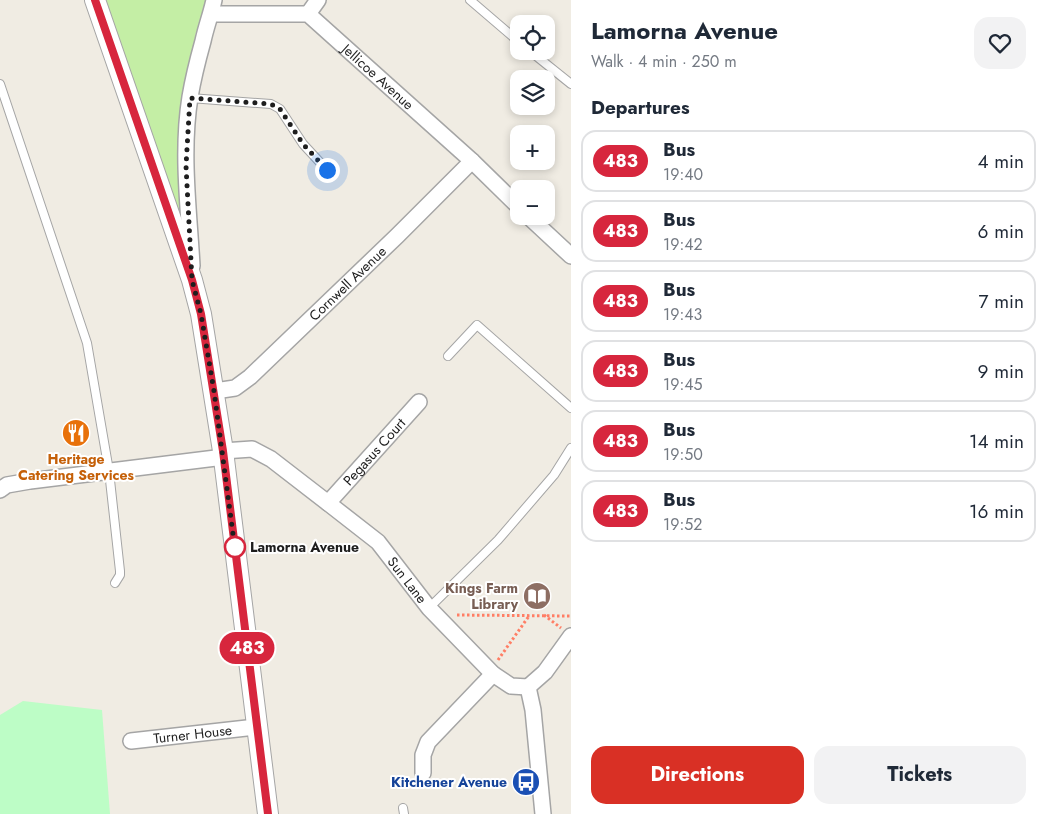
<!DOCTYPE html>
<html lang="en">
<head>
<meta charset="utf-8">
<style>
	:root { --surface:#fff; --page:#f2f2f3; --text:#1f2937; --muted:#747a83; --line:#e0e1e3; --accent:#d93025 }
	body { margin:0; font-family:Jost,sans-serif; background:var(--page); color:var(--text); height:100vh; display:flex; flex-direction:column; font-size:19px; white-space:nowrap }
	* { box-sizing:border-box; margin:0 }
	p { font-size:16px; color:var(--muted) }
	.icon { flex:none; width:28px; height:28px; fill:none; stroke:currentColor; stroke-width:2; stroke-linecap:round; stroke-linejoin:round }
	.map { position:relative; flex:1; overflow:hidden }
	.side { display:flex; flex-direction:column; background:var(--surface); width:475px }
	.side>* { flex:none }
	.badge { padding:0 10px; border-radius:16px; font-size:18px; line-height:32px }
	.controls { position:absolute; left:510px; top:15px; display:grid; gap:10px }
	.controls a { display:grid; place-items:center; width:45px; height:45px; border-radius:10px; background:var(--surface); box-shadow:0 2px 8px #0003; font-size:25px }
	.you { position:absolute; width:25px; height:25px; margin:-12px; border:4px solid #fff; border-radius:50%; background:#1a73e8; box-shadow:0 0 0 8px #1a73e833 }
	.map>.badge { position:absolute; translate:-50% -50%; box-shadow:0 0 0 2px #fff }
	h2 { padding:0 20px; font-size:19px; line-height:45px }
	.round { display:grid; place-items:center; flex:none; width:52px; height:52px; border-radius:15px; background:var(--page) }
	.overview { display:flex; align-items:center; justify-content:space-between; height:85px; padding:0 20px }
	h1 { font-size:24px; font-weight:700; line-height:38px }
	.button { display:flex; gap:10px; margin-top:auto; padding:10px 20px }
	.button a { flex:1; height:58px; border-radius:15px; background:var(--accent); color:#fff; font-size:20px; font-weight:700; line-height:58px; text-align:center }
	.button a+a { background:var(--page); color:var(--text) }
	ul { padding:0; list-style:none }
	li { display:flex; align-items:center; gap:15px; height:62px; margin:0 10px 8px; padding:0 10px; border:2px solid var(--line); border-radius:15px }
	li div { flex:1 }
	li b { display:block; font-size:19px }
	li em { font-style:normal }
	li .badge { min-width:55px; font-weight:700; text-align:center }
	main { display:flex; flex:1; min-height:0 }
	.map>svg:first-child { display:block }
	.grass { fill:#c4eea5 }
	.park { fill:#bdfdc6 }
	.lines { fill:none; stroke-linecap:round; stroke-linejoin:round }
	.service-casing { stroke:#a5a5a5; stroke-width:10 }
	.minor-casing { stroke:#a5a5a5; stroke-width:18 }
	.tertiary-casing { stroke:#a5a5a5; stroke-width:22 }
	.path { stroke:#ff7e65; stroke-width:3; stroke-dasharray:2.5 2.5; stroke-linecap:butt }
	.service { stroke:#fff; stroke-width:8 }
	.minor { stroke:#fff; stroke-width:15 }
	.tertiary { stroke:#fff; stroke-width:20 }
	.line-casing { stroke:#fff; stroke-width:11 }
	.line { stroke:#d7263d; stroke-width:8 }
	.walk { stroke:#1e1e1e; stroke-width:5; stroke-dasharray:0 9 }
	.stop-dot { fill:#fff; stroke:#d7263d; stroke-width:2.5 }
	.labels { text-anchor:middle; stroke-width:4; stroke-linejoin:round; paint-order:stroke }
	.street-label { font-size:14px; fill:#1e1e1e; stroke:#fff }
	.food-label { font-size:14px; font-weight:bold; fill:#c56008; stroke:#fff }
	.stop-label { font-size:14px; font-weight:bold; fill:#1e1e1e; stroke:#fff; text-anchor:start }
	.education-label { font-size:14px; font-weight:bold; fill:#785e54; stroke:#fff; text-anchor:end }
	.transit-label { font-size:14px; font-weight:bold; fill:#164399; stroke:#fff; text-anchor:end }
</style>
</head>
<body>
<main>
<div class="map">
<svg width="571" height="814" viewBox="0 0 571 814">
	<rect width="100%" height="100%" fill="#f0ece3"/>
	<polygon class="grass" points="106,0 206,0 204,17 196,32 182,106 182,212 178,211"/>
	<polygon class="park" points="23,701 102,710 110,814 0,814 0,715"/>
	<g class="lines">
		<defs>
			<g id="service">
				<polyline points="470,0 519,42"/>
				<polyline points="530,51 571,84"/>
				<polyline points="0,84 87,343 109,471 120,571 120,575 115,583"/>
				<polyline points="190,98 271,104 280,109 303,144 327,170"/>
				<polyline points="448,356 477,325 571,408"/>
				<polyline points="429,608 498,540 554,475 571,448"/>
				<polyline points="403,808 404,814"/>
			</g>
			<g id="minor">
				<path id="s1" d="M211 14H308L472 161 519 207"/>
				<polyline points="308,14 318,0"/>
				<polyline points="528,216 571,256"/>
				<path d="M192 266C189 211 181 153 190 97 193 79 198 59 203 41 206 27 211 14 214 0"/>
				<path id="s2" d="M215 391 235 388 250 377 397 236 472 161"/>
				<path id="s3" d="M223 451 252 449 271 459 328 503 378 542 429 608 493 674 511 686 528 687"/>
				<polyline points="0,490 7,485 30,481 224,457"/>
				<path id="s4" d="M328 503 419 402"/>
				<polyline points="528,687 533,710 543,814"/>
				<polyline points="528,687 545,672 571,636"/>
				<path id="s5" d="M131 741 256 727"/>
				<polyline points="423,773 423,755 428,742 493,674"/>
			</g>
			<polyline id="tertiary" points="95,0 192,280 201,314 223,451 268,814"/>
		</defs>
		<use href="#service" class="service-casing"/>
		<use href="#minor" class="minor-casing"/>
		<use href="#tertiary" class="tertiary-casing"/>
		<g class="path">
			<polyline points="457,615 571,616"/>
			<polyline points="544,615 561,628"/>
			<polyline points="498,660 529,616"/>
		</g>
		<use href="#service" class="service"/>
		<use href="#minor" class="minor"/>
		<use href="#tertiary" class="tertiary"/>
	</g>
	<g class="lines">
		<defs>
			<polyline id="line" points="95,0 192,280 201,314 223,451 268,814"/>
		</defs>
		<use href="#line" class="line-casing"/>
		<use href="#line" class="line"/>
		<polyline class="walk" points="235,547 235,549 214,391 201,314 192,280 186,166 190,98 271,104 280,109 303,144 327,170"/>
	</g>
	<defs>
		<symbol id="restaurant-disc" viewBox="-11 -11 22 22"><circle r="9.5" fill="#e8710a" stroke="#fff"/><path d="M-5-6h1v4h1v-4h1v4h1v-4h1v5L-1.5 .5V6h-2V.5L-5-1ZM5-6V6H3V1.5H1.5Q1.5-4 5-6Z" fill="#fff"/></symbol>
		<symbol id="library-disc" viewBox="-11 -11 22 22"><circle r="9.5" fill="#8d6e63" stroke="#fff"/><path d="M-6-4Q-3-5.5-.7-3.5V5Q-3 3-6 4ZM6-4Q3-5.5 .7-3.5V5Q3 3 6 4Z" fill="#fff"/></symbol>
		<symbol id="bus-disc" viewBox="-11 -11 22 22"><circle r="9.5" fill="#1a4fb4" stroke="#fff"/><path d="M-5-6H5V4H4V6H2V4H-2V6H-4V4H-5ZM-3.5-4V0h7V-4ZM-3.5 1.2v1.5H-2V1.2ZM2 1.2v1.5H3.5V1.2Z" fill="#fff"/></symbol>
	</defs>
	<g fill-rule="evenodd">
		<use href="#restaurant-disc" x="60" y="417" width="32" height="32"/>
		<use href="#library-disc" x="521" y="580" width="32" height="32"/>
		<use href="#bus-disc" x="510" y="766" width="32" height="32"/>
	</g>
	<circle class="stop-dot" cx="235" cy="547" r="10"/>
	<g class="labels">
		<g class="street-label">
			<text dy="5" stroke="none"><textPath href="#s1" startOffset="191">Jellicoe Avenue</textPath></text>
			<text dy="5" stroke="none"><textPath href="#s2" startOffset="174">Cornwell Avenue</textPath></text>
			<text dy="5" stroke="none"><textPath href="#s4" startOffset="69">Pegasus Court</textPath></text>
			<text dy="5" stroke="none"><textPath href="#s3" startOffset="234">Sun Lane</textPath></text>
			<text dy="5" stroke="none"><textPath href="#s5" startOffset="62">Turner House</textPath></text>
		</g>
		<g class="food-label">
			<text x="76" y="464">Heritage<tspan x="76" dy="16">Catering Services</tspan></text>
		</g>
		<g class="stop-label">
			<text x="250" y="552">Lamorna Avenue</text>
		</g>
		<g class="education-label">
			<text x="518" y="593">Kings Farm<tspan x="518" dy="16">Library</tspan></text>
		</g>
		<g class="transit-label">
			<text x="507" y="787">Kitchener Avenue</text>
		</g>
	</g>
</svg>
<div class="controls">
<a><svg class="icon" aria-label="locate" viewBox="0 0 24 24"><circle cx="12" cy="12" r="6"/><path d="M12 2v4M12 18v4M2 12h4M18 12h4"/></svg></a>
<a><svg class="icon" aria-label="layers" viewBox="0 0 24 24"><path d="M12 4l9 5-9 5-9-5zM3 14l9 5 9-5"/></svg></a>
<a>+</a>
<a>−</a>
</div>
<div class="you" style="left:327px;top:170px"></div>
<b class="badge" style="left:247px;top:648px;background:#d7263d;color:#fff">483</b>
</div>
<section class="side">
<div class="overview"><div><h1>Lamorna Avenue</h1><p>Walk · 4 min · 250 m</p></div><a class="round"><svg class="icon" aria-label="heart" viewBox="0 0 24 24"><path d="M12 20l-8-8c-3-5 5-10 8-4 3-6 11-1 8 4z"/></svg></a></div>
<h2>Departures</h2>
<ul>
<li><span class="badge" style="background:#d7263d;color:#fff">483</span><div><b>Bus</b><p>19:40</p></div><em>4 min</em></li>
<li><span class="badge" style="background:#d7263d;color:#fff">483</span><div><b>Bus</b><p>19:42</p></div><em>6 min</em></li>
<li><span class="badge" style="background:#d7263d;color:#fff">483</span><div><b>Bus</b><p>19:43</p></div><em>7 min</em></li>
<li><span class="badge" style="background:#d7263d;color:#fff">483</span><div><b>Bus</b><p>19:45</p></div><em>9 min</em></li>
<li><span class="badge" style="background:#d7263d;color:#fff">483</span><div><b>Bus</b><p>19:50</p></div><em>14 min</em></li>
<li><span class="badge" style="background:#d7263d;color:#fff">483</span><div><b>Bus</b><p>19:52</p></div><em>16 min</em></li>
</ul>
<div class="button"><a>Directions</a><a>Tickets</a></div>
</section>
</main>
</body>
</html>
